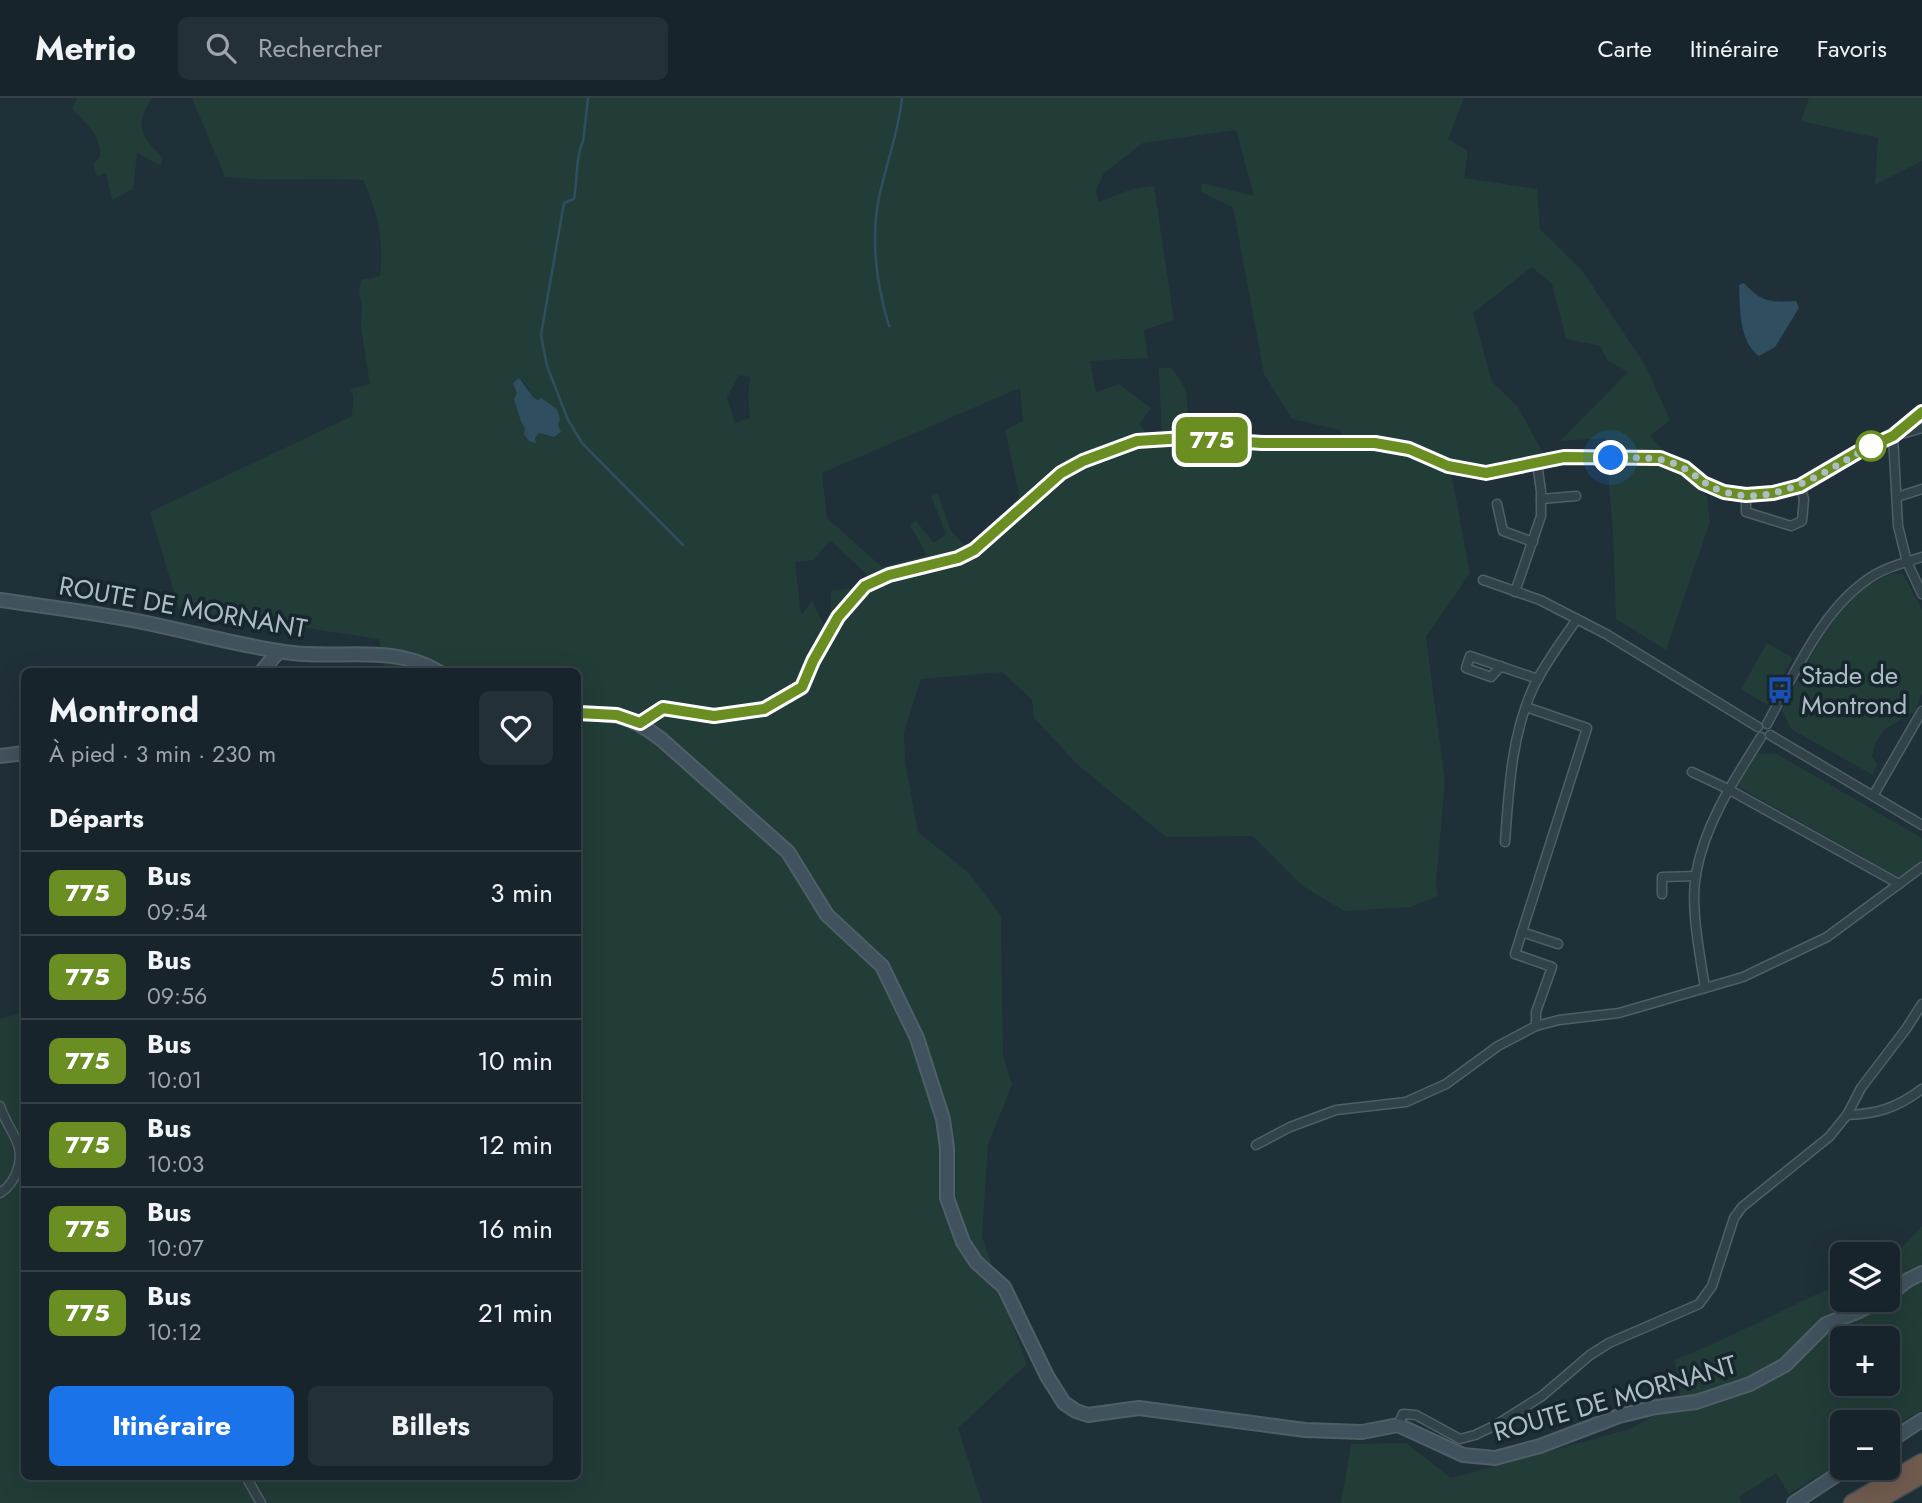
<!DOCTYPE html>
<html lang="fr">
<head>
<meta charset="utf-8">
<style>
	:root { --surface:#17242b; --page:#243037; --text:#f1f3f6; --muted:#9ea4a9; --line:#364147; --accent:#1a73e8 }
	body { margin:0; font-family:Jost,sans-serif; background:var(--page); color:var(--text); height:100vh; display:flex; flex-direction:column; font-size:26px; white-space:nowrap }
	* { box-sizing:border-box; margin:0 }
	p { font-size:23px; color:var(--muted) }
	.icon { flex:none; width:38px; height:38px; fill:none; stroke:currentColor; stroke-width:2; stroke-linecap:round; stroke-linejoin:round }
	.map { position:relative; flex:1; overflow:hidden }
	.details { position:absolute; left:21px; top:570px; width:560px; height:812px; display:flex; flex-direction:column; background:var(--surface); border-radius:10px; box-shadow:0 7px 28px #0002,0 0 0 2px var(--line) }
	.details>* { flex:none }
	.badge { padding:0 14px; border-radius:10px; font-size:24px; line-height:46px }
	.buttons { position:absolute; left:1830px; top:1144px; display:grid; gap:14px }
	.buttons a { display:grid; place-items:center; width:70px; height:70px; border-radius:10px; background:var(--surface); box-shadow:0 7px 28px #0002,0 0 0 2px var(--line); font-size:35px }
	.you { position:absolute; width:35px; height:35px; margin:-18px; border:5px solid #fff; border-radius:50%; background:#1a73e8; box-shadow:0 0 0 10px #1a73e833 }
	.map>.badge { position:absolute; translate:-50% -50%; box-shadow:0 0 0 4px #fff }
	h2 { padding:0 28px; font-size:26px; line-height:63px }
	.round { display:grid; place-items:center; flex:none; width:74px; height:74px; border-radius:10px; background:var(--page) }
	.overview { display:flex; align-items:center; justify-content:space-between; height:119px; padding:0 28px }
	h1 { font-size:33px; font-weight:700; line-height:52px }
	.primary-button { display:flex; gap:14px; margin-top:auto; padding:14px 28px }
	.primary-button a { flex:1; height:80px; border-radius:10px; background:var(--accent); color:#fff; font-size:28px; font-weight:700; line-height:80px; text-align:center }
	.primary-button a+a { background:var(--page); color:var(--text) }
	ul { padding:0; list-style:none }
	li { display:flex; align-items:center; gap:21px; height:84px; padding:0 28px; border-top:2px solid var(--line) }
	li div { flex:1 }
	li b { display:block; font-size:26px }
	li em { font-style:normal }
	li .badge { min-width:77px; font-weight:700; text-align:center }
	header { display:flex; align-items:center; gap:42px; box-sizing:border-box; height:98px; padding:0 35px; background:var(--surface); border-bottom:2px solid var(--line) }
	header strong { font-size:33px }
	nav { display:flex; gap:38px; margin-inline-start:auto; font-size:24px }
	.search { width:490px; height:63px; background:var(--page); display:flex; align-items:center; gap:18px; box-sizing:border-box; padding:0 24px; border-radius:10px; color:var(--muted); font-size:26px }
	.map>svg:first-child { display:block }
	.green { fill:#223c38; fill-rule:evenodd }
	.water { fill:#2f4f60 }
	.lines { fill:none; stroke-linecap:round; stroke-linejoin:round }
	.stream { stroke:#2f4f60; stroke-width:2.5 }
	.street-casing { stroke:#505f67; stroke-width:11 }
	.secondary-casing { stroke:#505f67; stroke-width:16 }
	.highway-casing { stroke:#3d4c54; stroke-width:19 }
	.street { stroke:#324249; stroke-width:8 }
	.secondary { stroke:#40525d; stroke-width:12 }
	.highway { stroke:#705b4f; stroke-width:16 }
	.line-casing { stroke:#fff; stroke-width:16 }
	.line { stroke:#6b8e23; stroke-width:10 }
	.walk { stroke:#acbdc6; stroke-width:7; stroke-dasharray:0 12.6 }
	.stop-dot { fill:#fff; stroke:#6b8e23; stroke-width:3.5 }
	.labels { text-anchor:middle; stroke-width:7; stroke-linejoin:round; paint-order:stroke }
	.street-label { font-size:26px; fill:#acbdc6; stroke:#18262e }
	.poi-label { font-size:26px; fill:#acbdc6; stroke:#18262e; text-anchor:start }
</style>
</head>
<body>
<header>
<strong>Metrio</strong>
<div class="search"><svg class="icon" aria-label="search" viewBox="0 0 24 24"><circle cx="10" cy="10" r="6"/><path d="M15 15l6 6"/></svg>Rechercher</div>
<nav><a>Carte</a><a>Itinéraire</a><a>Favoris</a></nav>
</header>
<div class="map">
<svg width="1922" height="1405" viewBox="0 0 1922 1405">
	<rect width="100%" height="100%" fill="#1f3039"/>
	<g class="green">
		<path d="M77 0H152C133 29 142 38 163 60L161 68 137 55 133 91 112 102 106 75 97 79 93 66 100 59C101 37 87 26 72 11Z"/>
		<path d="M192 0H1464L1448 41 1468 53 1464 80 1537 91 1540 131 1582 172 1645 267 1670 322 1650 338 1707 399 1710 424 1666 552 1616 521 1613 435 1605 340 1560 343 1628 274 1608 263 1600 248 1566 241 1552 186 1532 169 1473 215 1492 284 1518 309 1543 355 1486 370 1449 363 1470 475 1426 539 1445 684 1436 785 1438 798 1411 809 1344 813 1303 788 1253 738 1166 739 1078 667 1034 620 1032 602 1002 574 921 581 904 634 905 664 918 734 969 775 1001 818 1003 957 1012 987 988 1047 982 1139 1027 1266 958 1330 982 1405H0V921L24 914V1379H578V574H385L379 541 179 511 150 414 352 318 353 298 350 291 370 286 361 230 362 207 359 193 361 182 380 178C384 143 378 114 363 82 317 79 271 84 225 79ZM1236 32 1254 98 1202 85 1201 94 1233 109 1264 276 1292 321 1340 332 1345 349H1204L1189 329 1186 292 1172 270H1159L1162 345 1154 344 1139 326 1151 310 1119 286 1096 294 1090 263 1148 260 1144 232 1174 222 1154 88 1132 91 1099 104 1096 93 1104 75 1143 45ZM739 277 750 279 748 298 750 320 735 325 727 299ZM524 284 534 300 544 303 558 327 549 338 539 335 535 339 521 324 514 301ZM1020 290 1023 323 1005 332 1019 397 1005 432 973 456 951 433 938 396 931 398 946 436 934 445 916 423 910 427 927 457 882 469 827 420 822 375ZM830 442 869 479 853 490 831 493V516L825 529 812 503 801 517 795 464 814 462Z"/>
		<polygon points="1809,0 1922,0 1922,63 1875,87 1878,40 1801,23"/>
		<path d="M1890 476H1903L1922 511V595L1915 613 1885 631 1876 644 1872 658 1877 667 1873 677 1791 631 1782 612C1804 571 1825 525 1861 493 1869 486 1881 481 1890 476Z"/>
		<polygon points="1767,545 1793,560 1767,607 1741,591"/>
		<polygon points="1757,656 1777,656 1922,740 1922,764 1898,779 1737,688"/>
		<path d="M1922 1128V1312L1888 1332V1325H1843V1363L1789 1396 1776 1375 1739 1399 1742 1405H1341L1351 1346 1406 1345 1451 1380 1630 1331 1681 1303 1675 1262C1732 1239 1786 1210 1843 1184V1202H1888V1164ZM1843 1241H1888V1286H1843Z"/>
	</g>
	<g class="water">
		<path d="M1744 185C1762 205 1770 204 1796 203L1799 210 1775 249 1759 258C1739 244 1740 210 1739 187Z"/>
		<polygon points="519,280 534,300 538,302 541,300 557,311 560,321 558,327 561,334 554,339 539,335 535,340 536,345 529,343 524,336 525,330 521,324 514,301 517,295 513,285"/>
	</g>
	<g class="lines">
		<g class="stream">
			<path d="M588 0 583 44C576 55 577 86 574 101L564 105 541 237 547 268 568 322 582 345 683 447"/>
			<path d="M889 228C876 185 870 139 880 95 887 64 899 32 902 0"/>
		</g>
		<defs>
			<g id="street">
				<polyline points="1898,337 1922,330"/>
				<polyline points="1893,338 1898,428 1907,464 1922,496"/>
				<polyline points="1746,397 1746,414 1791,428 1802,423 1804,401 1800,388"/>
				<polyline points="1897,399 1922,391"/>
				<polyline points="1541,401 1576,398"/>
				<polyline points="1497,406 1503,433 1533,444"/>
				<polyline points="1483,482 1540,502 1606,536 1758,629"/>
				<polyline points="1515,494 1541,418 1541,393 1537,365"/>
				<polyline points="1501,568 1491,579 1466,570 1470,558 1538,581"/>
				<polyline points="1526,609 1587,630 1515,856 1552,869 1536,914 1536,928"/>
				<polyline points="640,625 663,610 714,618 764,611 802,589 813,563 838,519 865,488 889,477 958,460 974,452 1061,375 1083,363 1137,343 1185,340 1262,345 1375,345 1409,351 1448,367 1486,375 1564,359 1660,361 1684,370 1703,385 1724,394 1746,397 1774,395 1800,388 1858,354 1893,338 1922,314"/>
				<path d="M1767 626C1795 575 1824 506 1876 476 1890 468 1907 464 1922 459"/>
				<polyline points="1770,637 1922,727"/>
				<polyline points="1692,674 1728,691 1899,786"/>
				<polyline points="1873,698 1922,613"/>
				<path d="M1505 744C1509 691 1511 639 1533 590 1545 565 1562 543 1577 521"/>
				<polyline points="1662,796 1662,779 1696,778"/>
				<polyline points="1522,834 1558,846"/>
				<path d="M1705 890C1700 856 1690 810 1696 776 1705 725 1734 682 1761 639"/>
				<path d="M0 1008C4 1021 12 1032 17 1044 25 1062 15 1086 0 1095"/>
				<path d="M1847 1017C1877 1016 1897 1010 1922 991"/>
				<polyline points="1256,1047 1290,1029 1336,1012 1406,1004 1446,986 1498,948 1536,928 1559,922 1619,915 1743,879 1827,839 1922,769"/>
				<polyline points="1398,1327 1403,1316 1416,1317 1460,1341 1475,1337 1496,1327 1542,1298 1590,1257 1609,1245 1699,1206 1712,1188 1734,1120 1742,1109 1829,1039 1847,1017 1861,990 1906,931 1922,906"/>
				<polyline points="246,1379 261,1405"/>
			</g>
			<g id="secondary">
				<path d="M0 502C49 509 99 515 147 525 196 535 244 549 293 555 343 561 393 546 439 574"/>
				<polyline points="261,574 279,553"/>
				<path d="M578 615C616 616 629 617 661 641L788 754 827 817 882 868 917 940 943 1021 947 1050V1100L963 1144 976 1164 1004 1189 1047 1278 1064 1305 1076 1313 1088 1317 1139 1310 1305 1332 1362 1334 1398 1327 1463 1357 1495 1360 1540 1348 1619 1318 1656 1309 1696 1304 1750 1286 1785 1267 1826 1226 1857 1214 1881 1202"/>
				<polyline points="0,658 24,655"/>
				<polyline points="1888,1197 1908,1182 1922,1175"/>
				<polyline points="1888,1344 1922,1322"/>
				<polyline points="1794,1405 1847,1370"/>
			</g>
			<g id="highway">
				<polyline points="1852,1405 1922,1364"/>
				<polyline points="1874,1405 1922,1377"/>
			</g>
		</defs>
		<use href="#street" class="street-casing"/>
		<use href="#secondary" class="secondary-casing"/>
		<use href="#highway" class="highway-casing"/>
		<use href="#street" class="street"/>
		<use href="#secondary" class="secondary"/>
		<use href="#highway" class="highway"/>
	</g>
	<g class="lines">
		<defs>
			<polyline id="line" points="578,615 617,617 640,625 663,610 714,618 764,611 802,589 813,563 838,519 865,488 889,477 958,460 974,452 1061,375 1083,363 1137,343 1185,340 1262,345 1375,345 1409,351 1448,368 1486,375 1564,359 1660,360 1685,370 1703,385 1724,394 1746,397 1773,395 1800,388 1858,354 1893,338 1922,314"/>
		</defs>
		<use href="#line" class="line-casing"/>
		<use href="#line" class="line"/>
		<path class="walk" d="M1611 360C1636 360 1663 357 1685 371 1699 379 1706 388 1722 393 1776 412 1831 369 1871 348"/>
	</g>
	<defs>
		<symbol id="bus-bare" viewBox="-9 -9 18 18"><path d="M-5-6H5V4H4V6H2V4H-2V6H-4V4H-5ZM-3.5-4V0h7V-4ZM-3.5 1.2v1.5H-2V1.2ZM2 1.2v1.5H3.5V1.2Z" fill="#1a4fb4" stroke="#18262e" stroke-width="2.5" paint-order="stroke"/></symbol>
	</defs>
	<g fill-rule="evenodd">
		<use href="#bus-bare" x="1761" y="573" width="38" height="38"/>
	</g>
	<circle class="stop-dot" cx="1871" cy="348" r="14"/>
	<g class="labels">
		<g class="street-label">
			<text transform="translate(183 509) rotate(10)" y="9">ROUTE DE MORNANT</text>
			<text transform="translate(1615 1300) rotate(-16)" y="9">ROUTE DE MORNANT</text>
		</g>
		<g class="poi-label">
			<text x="1801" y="586">Stade de<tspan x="1801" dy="30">Montrond</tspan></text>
		</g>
	</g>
</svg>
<div class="buttons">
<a><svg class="icon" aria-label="layers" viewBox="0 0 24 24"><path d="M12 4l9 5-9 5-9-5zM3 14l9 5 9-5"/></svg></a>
<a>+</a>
<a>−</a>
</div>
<div class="you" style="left:1611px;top:360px"></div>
<b class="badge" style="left:1212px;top:342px;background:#6b8e23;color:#fff">775</b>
<section class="details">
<div class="overview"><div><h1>Montrond</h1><p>À pied · 3 min · 230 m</p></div><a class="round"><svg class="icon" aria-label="heart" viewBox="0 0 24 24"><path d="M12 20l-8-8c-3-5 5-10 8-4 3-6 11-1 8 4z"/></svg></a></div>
<h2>Départs</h2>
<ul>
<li><span class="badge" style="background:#6b8e23;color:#fff">775</span><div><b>Bus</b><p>09:54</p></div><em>3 min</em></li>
<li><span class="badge" style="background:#6b8e23;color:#fff">775</span><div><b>Bus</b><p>09:56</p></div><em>5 min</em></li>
<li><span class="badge" style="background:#6b8e23;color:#fff">775</span><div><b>Bus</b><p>10:01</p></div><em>10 min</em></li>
<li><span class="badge" style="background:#6b8e23;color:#fff">775</span><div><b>Bus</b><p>10:03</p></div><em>12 min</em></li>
<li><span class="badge" style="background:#6b8e23;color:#fff">775</span><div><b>Bus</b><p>10:07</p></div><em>16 min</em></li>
<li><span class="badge" style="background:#6b8e23;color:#fff">775</span><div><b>Bus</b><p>10:12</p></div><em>21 min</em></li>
</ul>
<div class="primary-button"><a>Itinéraire</a><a>Billets</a></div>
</section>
</div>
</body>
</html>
